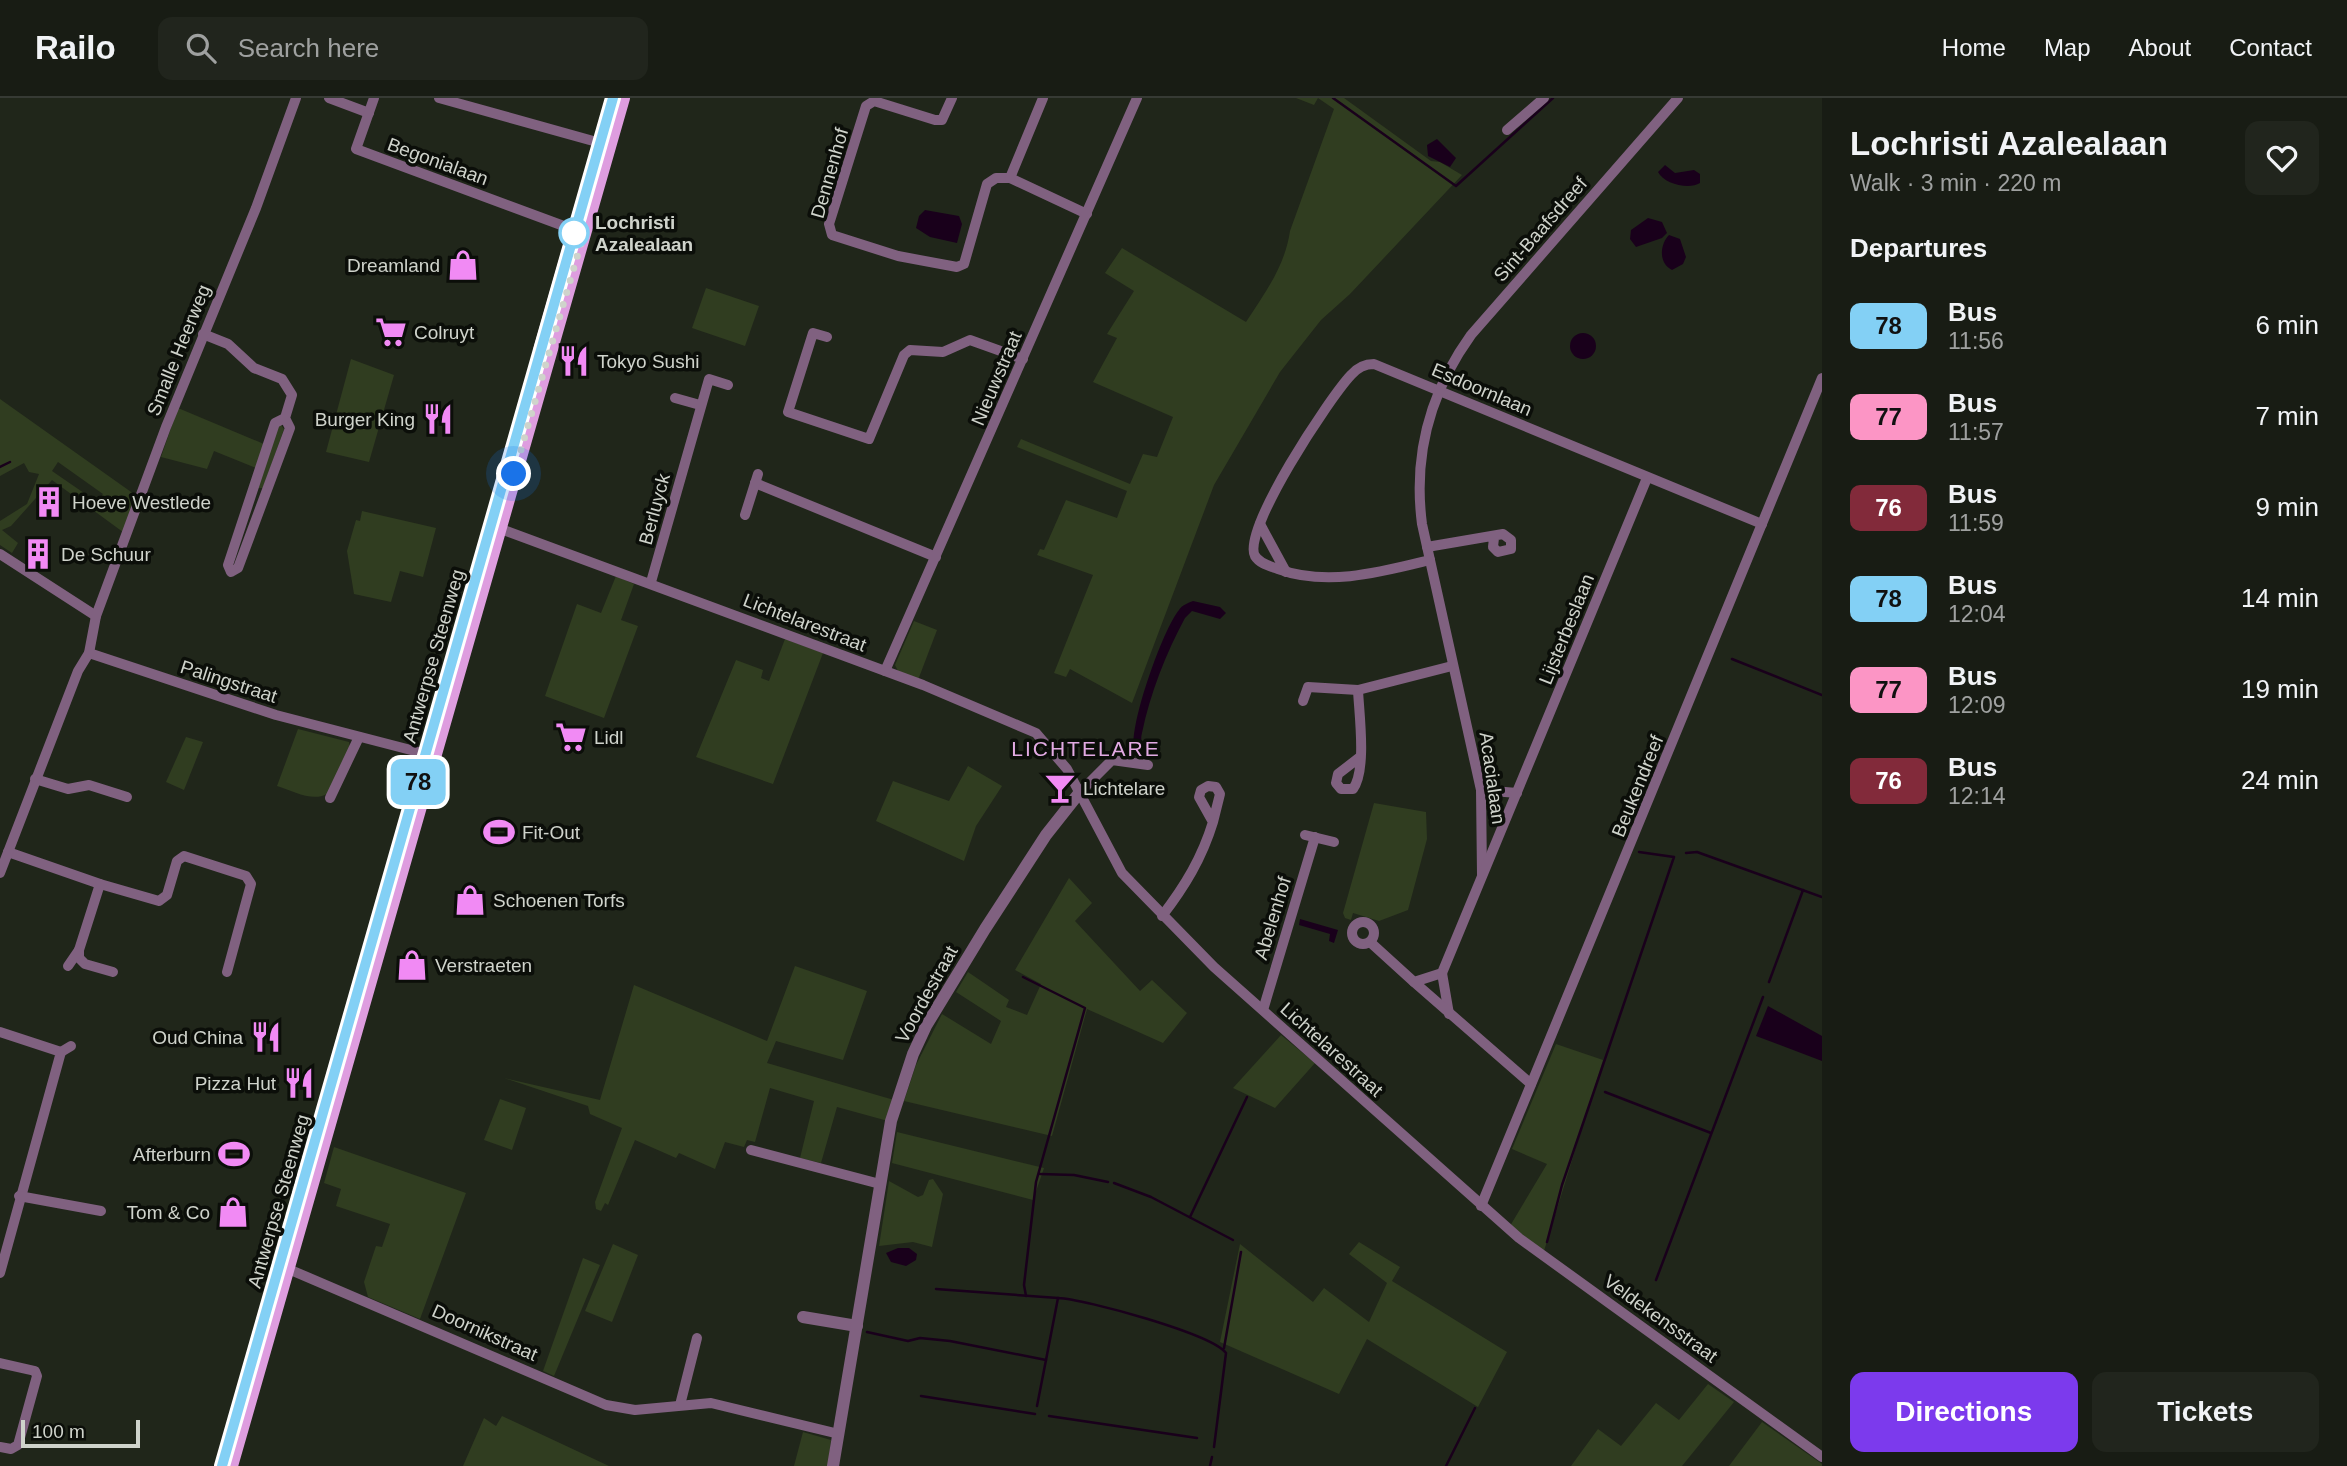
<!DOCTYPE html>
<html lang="en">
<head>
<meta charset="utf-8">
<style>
	:root { --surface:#181c14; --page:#21251d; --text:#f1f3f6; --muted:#9fa1a0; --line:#363a34; --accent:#7c3aed }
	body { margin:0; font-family:Helvetica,sans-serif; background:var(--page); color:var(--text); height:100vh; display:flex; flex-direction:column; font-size:26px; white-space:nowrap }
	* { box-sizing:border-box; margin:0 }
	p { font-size:23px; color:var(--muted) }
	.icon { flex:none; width:38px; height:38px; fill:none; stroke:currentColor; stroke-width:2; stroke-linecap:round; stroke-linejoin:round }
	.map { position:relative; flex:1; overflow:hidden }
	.details { display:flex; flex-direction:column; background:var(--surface); width:525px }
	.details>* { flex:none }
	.badge { padding:0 14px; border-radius:10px; font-size:24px; line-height:46px }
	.scale { position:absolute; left:21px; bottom:18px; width:119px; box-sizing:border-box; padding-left:7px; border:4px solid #cfd3cb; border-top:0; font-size:19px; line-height:24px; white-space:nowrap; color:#cfd3cb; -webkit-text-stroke:5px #0b0e09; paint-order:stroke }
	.you { position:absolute; width:35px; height:35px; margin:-18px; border:5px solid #fff; border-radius:50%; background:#1a73e8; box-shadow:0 0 0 10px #1a73e833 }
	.map>.badge { position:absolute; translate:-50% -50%; box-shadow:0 0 0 4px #fff }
	h2 { padding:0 28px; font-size:26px; line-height:63px }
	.round { display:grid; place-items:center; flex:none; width:74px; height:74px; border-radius:14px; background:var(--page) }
	.summary { display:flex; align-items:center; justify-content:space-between; height:119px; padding:0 28px }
	h1 { font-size:33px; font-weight:800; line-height:52px }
	.button { display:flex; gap:14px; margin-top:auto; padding:14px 28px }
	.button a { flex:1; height:80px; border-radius:14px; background:var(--accent); color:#fff; font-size:28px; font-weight:800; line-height:80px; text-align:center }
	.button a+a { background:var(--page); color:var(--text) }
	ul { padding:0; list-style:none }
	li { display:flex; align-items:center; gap:21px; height:91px; padding:0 28px }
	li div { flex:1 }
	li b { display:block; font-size:26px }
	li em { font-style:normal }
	li .badge { min-width:77px; font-weight:700; text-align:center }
	header { display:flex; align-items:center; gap:42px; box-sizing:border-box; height:98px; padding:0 35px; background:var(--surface); border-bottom:2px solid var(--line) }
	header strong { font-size:33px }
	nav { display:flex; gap:38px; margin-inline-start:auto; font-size:24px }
	.search { width:490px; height:63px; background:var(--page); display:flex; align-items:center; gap:18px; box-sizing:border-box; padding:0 24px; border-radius:14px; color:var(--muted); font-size:26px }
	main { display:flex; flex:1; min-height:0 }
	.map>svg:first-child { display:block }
	.green { fill:#303d20; fill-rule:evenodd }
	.water { fill:#19001b }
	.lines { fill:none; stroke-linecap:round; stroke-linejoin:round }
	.stream { stroke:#19001b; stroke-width:2.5 }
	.minor { stroke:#806180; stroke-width:10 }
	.tertiary { stroke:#806180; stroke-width:12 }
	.primary { stroke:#de9ddf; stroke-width:14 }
	.line-casing { stroke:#fff; stroke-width:16 }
	.line { stroke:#83d0f5; stroke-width:10 }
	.walk { stroke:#cfd3cb; stroke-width:7; stroke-dasharray:0 12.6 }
	.stop-dot { fill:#fff; stroke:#83d0f5; stroke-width:3.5 }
	.labels { text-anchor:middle; stroke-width:7; stroke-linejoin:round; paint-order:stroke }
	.street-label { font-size:19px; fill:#cfd3cb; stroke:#0b0e09 }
	.stop-label { font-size:19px; font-weight:bold; fill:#cfd3cb; stroke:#0b0e09; text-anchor:start }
	.poi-label { font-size:19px; fill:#cfd3cb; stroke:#0b0e09; text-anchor:start }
	.neighbourhood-label { font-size:21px; letter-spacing:2px; fill:#e2aae3; stroke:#0b0e09 }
</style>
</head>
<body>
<header>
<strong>Railo</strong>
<div class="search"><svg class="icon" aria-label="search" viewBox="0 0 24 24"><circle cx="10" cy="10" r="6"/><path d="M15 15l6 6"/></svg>Search here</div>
<nav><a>Home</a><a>Map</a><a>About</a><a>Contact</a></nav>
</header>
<main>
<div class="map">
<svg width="1822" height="1368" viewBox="0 0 1822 1368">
	<rect width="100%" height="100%" fill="#20261a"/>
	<g class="green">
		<path d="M1296 0H1344L1431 63 1440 64 1462 77 1350 196 1321 222 1280 274 1214 387 1132 605 1070 571 1066 579 1054 575 1093 477 1037 457 1040 451 1044 452 1066 402 1117 420 1127 393 1017 349 1021 341 1130 386 1143 356 1157 359 1173 319 1093 284 1117 240 1107 236 1134 193 1105 175 1122 150 1246 224C1265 195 1285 168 1290 133L1334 11 1318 0 1314 7Z"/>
		<polygon points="706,190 759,208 745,248 692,230"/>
		<polygon points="351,261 394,277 369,364 326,354"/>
		<path d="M0 301 141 401 127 437 52 382 11 428 2 432 18 445 12 455 0 447V423L27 406 39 376 29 374 24 365 0 378ZM58 364 103 396 97 404 52 373Z"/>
		<polygon points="178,310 264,346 256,370 214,353 207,371 161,359"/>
		<polygon points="280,326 284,331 263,390 257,390 276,327"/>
		<polygon points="362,413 436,430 423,479 400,473 391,504 354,496 347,453 356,422 360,423"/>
		<polygon points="616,478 634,486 621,522 638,528 604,620 545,598 577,506 601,515"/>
		<polygon points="914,523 937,532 918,582 898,573 895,567"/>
		<polygon points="785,541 823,555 773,686 696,659 736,562 763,572 761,580 769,583"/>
		<path d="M298 631 349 644 350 650 327 696C312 704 293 693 277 688Z"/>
		<polygon points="186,639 203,644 184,692 166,684"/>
		<polygon points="968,668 1002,688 976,728 964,763 876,723 893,683 949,703"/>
		<polygon points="1374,705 1426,714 1427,741 1408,812 1379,823 1353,815 1351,822 1345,820 1343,815"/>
		<polygon points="1069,780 1092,805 1075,823 1140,893 1152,882 1187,915 1163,945 1087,911 1052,1038 904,1003 916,967 942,916 991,946 1001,923 956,894 968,874 1009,902 1006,909 1027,917 1041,886 1015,872"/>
		<polygon points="795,868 867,893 843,962 776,943 767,965 894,1002 888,1023 837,1009 821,1065 800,1060 814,1003 770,990 755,1044 747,1042 744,1049 725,1044 715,1071 679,1055 676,1060 635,1042 608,1107 605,1105 601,1113 596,1111 595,1104 622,1030 590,1016 588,1008 504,980 600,1002 634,887 767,943"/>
		<polygon points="1281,937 1315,965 1275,1010 1233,990"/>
		<polygon points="1556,946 1603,962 1544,1153 1510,1128 1547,1066 1512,1051"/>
		<polygon points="500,1001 526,1010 512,1052 484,1042"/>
		<polygon points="897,1034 1044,1070 1033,1102 892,1065"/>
		<polygon points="334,1049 466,1095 420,1221 368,1199 364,1184 376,1148 382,1149 390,1126 336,1108 341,1091 324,1085"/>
		<polygon points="933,1081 943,1096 932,1149 913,1144 879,1148 889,1083 918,1099 923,1097 929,1082"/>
		<polygon points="1359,1144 1400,1169 1392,1183 1507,1254 1478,1309 1367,1241 1339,1296 1220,1244 1240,1146 1313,1204 1324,1190 1369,1224 1387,1185 1349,1156"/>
		<polygon points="613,1146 638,1157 612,1224 585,1213"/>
		<polygon points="583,1160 600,1167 554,1278 543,1273"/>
		<polygon points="1708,1286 1734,1304 1682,1368 1571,1368 1598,1331 1621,1348 1656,1305 1679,1322"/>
		<polygon points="502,1318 609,1368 463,1368 484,1320 496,1328"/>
		<polygon points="1762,1324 1822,1366 1822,1368 1729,1368"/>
		<polygon points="803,1334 831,1342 828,1368 794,1368"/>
	</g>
	<g class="water">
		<polygon points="1437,41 1456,60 1450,69 1428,58 1427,47"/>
		<path d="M1665 67 1675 75 1694 72 1700 76V85C1689 92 1664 86 1658 74Z"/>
		<polygon points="925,112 959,118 962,126 957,145 930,139 916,130 919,118"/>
		<polygon points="1648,120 1662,124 1667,135 1662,140 1636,149 1630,141 1631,132"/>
		<path d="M1669 137 1680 141 1686 159 1683 166 1672 172C1658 165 1660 146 1669 137Z"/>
		<circle cx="1583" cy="248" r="13"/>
		<path d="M1193 503 1220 509 1226 515 1220 521 1192 513 1185 520C1166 555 1150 596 1142 635 1140 642 1143 644 1141 651H1134C1129 627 1163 531 1179 512 1182 507 1188 505 1193 503Z"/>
		<polygon points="1300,821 1338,832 1334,845 1329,843 1330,836 1299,827"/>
		<polygon points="1768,908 1822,938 1822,963 1756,938"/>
		<polygon points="898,1150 909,1150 917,1156 916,1162 906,1168 891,1164 886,1155"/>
	</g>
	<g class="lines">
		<g class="stream">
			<polyline points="1333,0 1456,88 1553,0"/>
			<polyline points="0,369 10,364"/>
			<polyline points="1732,561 1822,597"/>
			<polyline points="1686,755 1697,754 1822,799"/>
			<polyline points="1023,879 1085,910 1036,1084 1024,1187 1026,1198"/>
			<polyline points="1769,884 1803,792"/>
			<polyline points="1605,994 1711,1035"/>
			<polyline points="1040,1076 1074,1077 1108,1084"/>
			<polyline points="1114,1085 1151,1099 1233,1142"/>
			<polyline points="1190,1119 1247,999"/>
			<polyline points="1547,1144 1562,1087 1674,759 1639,754"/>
			<polyline points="1656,1182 1763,899"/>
			<polyline points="936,1191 1058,1200"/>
			<path d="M867 1234 908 1243 920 1240 950 1243 1046 1262 1058 1200C1085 1201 1212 1236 1226 1255L1214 1349"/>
			<polyline points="1224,1250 1241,1154"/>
			<polyline points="921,1298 1035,1316"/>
			<polyline points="1037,1308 1046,1262"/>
			<polyline points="1049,1318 1197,1340"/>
			<polyline points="1210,1368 1212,1359"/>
			<polyline points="1446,1368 1475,1310"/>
		</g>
		<g class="minor">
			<polyline points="329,0 369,15"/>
			<polyline points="374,0 356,51 580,134"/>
			<polyline points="439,0 604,46"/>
			<polyline points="952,0 942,22 935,22 874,3 866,8 829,126 832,137 898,158 957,169 964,166 987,86 996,80 1010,80 1087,116"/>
			<polyline points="1507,32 1544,0"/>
			<polyline points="1010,80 1043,0"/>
			<polyline points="203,236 228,246 254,270 282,281 292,297 285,320 275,325 228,467 231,474 238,470 290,330 285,320"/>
			<polyline points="827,239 813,235 788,314 869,341 904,257 910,252 943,254 970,242 1023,261"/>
			<polyline points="675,300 700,307"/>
			<polyline points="755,385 936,459"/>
			<polyline points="745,417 758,376"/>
			<polyline points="1260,426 1286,474"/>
			<polyline points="490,427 923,587 1036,635 1067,671 1122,775 1214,869 1519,1140 1822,1359"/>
			<polyline points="1427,449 1503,436 1511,442 1511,451 1498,454 1493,449 1494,440"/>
			<polyline points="0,456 96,518"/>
			<path d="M1430 462C1381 474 1327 489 1278 471 1270 468 1260 466 1255 458 1241 433 1330 299 1351 277 1357 270 1365 266 1374 266L1762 426"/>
			<polyline points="651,484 709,281 728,287"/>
			<polyline points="89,555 276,617 434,658"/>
			<polyline points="885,573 1137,0"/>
			<path d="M1358 592C1359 615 1367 672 1353 691H1341L1336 685 1338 676 1360 659"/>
			<polyline points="1303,603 1308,589 1358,592 1452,568"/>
			<polyline points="35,681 68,691 89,687 127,699"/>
			<polyline points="1481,692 1517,695"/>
			<polyline points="1080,694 1112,662 1148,667"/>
			<polyline points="330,700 359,639"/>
			<polyline points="1305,737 1334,744"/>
			<polyline points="8,754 100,786 159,803 167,797 177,763 184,758 246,778 251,786 227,874"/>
			<polyline points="0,775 78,573 89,555 96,518 166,329 256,110 296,0"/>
			<path d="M1482 777 1481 692 1422 426C1413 357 1430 294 1471 237L1678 0"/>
			<polyline points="100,786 79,852 79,860 85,866 113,874"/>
			<path d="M1162 818C1185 788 1202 760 1213 724L1199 699 1201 692 1208 688 1216 689 1220 696 1213 724"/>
			<circle cx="1363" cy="835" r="11"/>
			<polyline points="1370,844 1414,884 1442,875 1647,380"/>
			<polyline points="68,868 79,852"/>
			<polyline points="1442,875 1449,916"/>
			<polyline points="1414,884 1531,986"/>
			<polyline points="1263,912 1315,739"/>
			<polyline points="0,934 61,954 0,1175"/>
			<polyline points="61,954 71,948"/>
			<polyline points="751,1052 880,1086"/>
			<polyline points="19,1098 101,1113"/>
			<polyline points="1481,1108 1822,280"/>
			<polyline points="279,1167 606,1307 635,1312 711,1305 839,1336"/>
			<polyline points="0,1265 35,1273 37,1278 18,1347 11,1351 0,1349"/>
			<polyline points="680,1307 697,1240"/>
		</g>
		<g class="tertiary">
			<polyline points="803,1219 857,1228"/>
			<polyline points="833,1368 891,1023 913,956 926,928 985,831 1046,737 1080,694"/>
		</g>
		<g class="primary">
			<polyline points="595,64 607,20"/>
			<polyline points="540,253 582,107"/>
			<polyline points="231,1368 623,0"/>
		</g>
	</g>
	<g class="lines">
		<defs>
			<polyline id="line" points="222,1368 613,0"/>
		</defs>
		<use href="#line" class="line-casing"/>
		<use href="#line" class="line"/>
		<polyline class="walk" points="514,376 584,135 575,132 574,135"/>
	</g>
	<defs>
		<symbol id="shop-bare" viewBox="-9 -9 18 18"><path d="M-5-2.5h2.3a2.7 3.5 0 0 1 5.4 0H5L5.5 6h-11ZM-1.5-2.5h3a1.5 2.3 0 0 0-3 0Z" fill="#f18af4" stroke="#0b0e09" stroke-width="2.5" paint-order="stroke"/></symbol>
		<symbol id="supermarket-bare" viewBox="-9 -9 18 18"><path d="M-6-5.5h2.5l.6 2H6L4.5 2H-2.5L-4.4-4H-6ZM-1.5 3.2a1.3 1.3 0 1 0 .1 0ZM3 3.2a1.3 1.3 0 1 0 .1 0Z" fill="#f18af4" stroke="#0b0e09" stroke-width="2.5" paint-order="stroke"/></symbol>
		<symbol id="restaurant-bare" viewBox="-9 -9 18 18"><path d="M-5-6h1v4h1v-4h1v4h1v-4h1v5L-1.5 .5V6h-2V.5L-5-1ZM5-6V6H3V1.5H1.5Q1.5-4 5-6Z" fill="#f18af4" stroke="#0b0e09" stroke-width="2.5" paint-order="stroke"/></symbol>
		<symbol id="building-bare" viewBox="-9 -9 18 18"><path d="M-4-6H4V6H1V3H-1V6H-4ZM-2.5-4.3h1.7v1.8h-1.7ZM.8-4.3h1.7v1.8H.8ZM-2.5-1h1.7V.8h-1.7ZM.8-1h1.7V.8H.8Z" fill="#f18af4" stroke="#0b0e09" stroke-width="2.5" paint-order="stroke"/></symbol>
		<symbol id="bar-bare" viewBox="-9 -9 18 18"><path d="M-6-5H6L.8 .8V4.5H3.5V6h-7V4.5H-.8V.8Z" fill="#f18af4" stroke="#0b0e09" stroke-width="2.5" paint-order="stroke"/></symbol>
		<symbol id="stadium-bare" viewBox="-9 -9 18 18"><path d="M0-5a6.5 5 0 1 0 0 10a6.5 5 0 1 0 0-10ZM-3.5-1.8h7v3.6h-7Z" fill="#f18af4" stroke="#0b0e09" stroke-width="2.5" paint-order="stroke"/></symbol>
	</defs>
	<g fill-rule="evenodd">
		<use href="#shop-bare" x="441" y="145" width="44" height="44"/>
		<use href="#supermarket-bare" x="369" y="212" width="44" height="44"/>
		<use href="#restaurant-bare" x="552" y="241" width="44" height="44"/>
		<use href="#restaurant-bare" x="416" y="299" width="44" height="44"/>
		<use href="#building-bare" x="27" y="382" width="44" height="44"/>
		<use href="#building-bare" x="16" y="434" width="44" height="44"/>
		<use href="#supermarket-bare" x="549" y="617" width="44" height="44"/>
		<use href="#bar-bare" x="1038" y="668" width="44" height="44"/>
		<use href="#stadium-bare" x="477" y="712" width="44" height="44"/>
		<use href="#shop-bare" x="448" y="780" width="44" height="44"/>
		<use href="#shop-bare" x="390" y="845" width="44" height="44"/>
		<use href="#restaurant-bare" x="244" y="917" width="44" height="44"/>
		<use href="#restaurant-bare" x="277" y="963" width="44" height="44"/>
		<use href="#stadium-bare" x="212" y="1034" width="44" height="44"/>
		<use href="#shop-bare" x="211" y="1092" width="44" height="44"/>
	</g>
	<circle class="stop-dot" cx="574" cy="135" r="14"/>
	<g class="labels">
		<g class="street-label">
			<text transform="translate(438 63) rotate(20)" y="7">Begonialaan</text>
			<text transform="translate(829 75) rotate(-74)" y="7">Dennenhof</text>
			<text transform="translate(1540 131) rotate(-49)" y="7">Sint-Baafsdreef</text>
			<text transform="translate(178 252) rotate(-68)" y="7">Smalle Heerweg</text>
			<text transform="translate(996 280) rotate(-67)" y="7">Nieuwstraat</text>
			<text transform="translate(1482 291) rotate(23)" y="7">Esdoornlaan</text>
			<text transform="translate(654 411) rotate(-75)" y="7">Berluyck</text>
			<text transform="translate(805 524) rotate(21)" y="7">Lichtelarestraat</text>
			<text transform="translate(1566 531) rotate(-68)" y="7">Lijsterbeslaan</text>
			<text transform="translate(433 558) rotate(-74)" y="7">Antwerpse Steenweg</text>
			<text transform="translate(229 583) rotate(18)" y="7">Palingstraat</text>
			<text transform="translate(1493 680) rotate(82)" y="7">Acacialaan</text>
			<text transform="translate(1637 688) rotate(-68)" y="7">Beukendreef</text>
			<text transform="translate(1272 820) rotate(-73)" y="7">Abelenhof</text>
			<text transform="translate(926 896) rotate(-61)" y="7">Voordestraat</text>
			<text transform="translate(1332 951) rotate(42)" y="7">Lichtelarestraat</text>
			<text transform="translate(278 1103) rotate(-74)" y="7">Antwerpse Steenweg</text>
			<text transform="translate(1661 1220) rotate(36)" y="7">Veldekensstraat</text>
			<text transform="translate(485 1234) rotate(24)" y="7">Doornikstraat</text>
		</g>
		<g class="stop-label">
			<text x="595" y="131">Lochristi<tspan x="595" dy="22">Azalealaan</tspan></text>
		</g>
		<g class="poi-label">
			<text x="440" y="174" text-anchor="end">Dreamland</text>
			<text x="414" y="241">Colruyt</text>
			<text x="597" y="270">Tokyo Sushi</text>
			<text x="415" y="328" text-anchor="end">Burger King</text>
			<text x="72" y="411">Hoeve Westlede</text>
			<text x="61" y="463">De Schuur</text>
			<text x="594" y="646">Lidl</text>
			<text x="1083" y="697">Lichtelare</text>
			<text x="522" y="741">Fit-Out</text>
			<text x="493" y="809">Schoenen Torfs</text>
			<text x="435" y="874">Verstraeten</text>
			<text x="243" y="946" text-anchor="end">Oud China</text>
			<text x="276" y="992" text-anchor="end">Pizza Hut</text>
			<text x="211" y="1063" text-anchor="end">Afterburn</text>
			<text x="210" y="1121" text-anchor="end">Tom &amp; Co</text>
		</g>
		<g class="neighbourhood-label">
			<text x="1086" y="658">LICHTELARE</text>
		</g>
	</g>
</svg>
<div class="scale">100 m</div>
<div class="you" style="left:514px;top:376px"></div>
<b class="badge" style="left:418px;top:684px;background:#83d0f5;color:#111">78</b>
</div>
<section class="details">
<div class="summary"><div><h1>Lochristi Azalealaan</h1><p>Walk · 3 min · 220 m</p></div><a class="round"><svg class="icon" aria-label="heart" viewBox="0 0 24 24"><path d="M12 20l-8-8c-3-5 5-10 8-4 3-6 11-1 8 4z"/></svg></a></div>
<h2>Departures</h2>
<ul>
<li><span class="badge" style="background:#83d0f5;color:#111">78</span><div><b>Bus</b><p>11:56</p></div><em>6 min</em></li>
<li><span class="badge" style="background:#fc95c5;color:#111">77</span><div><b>Bus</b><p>11:57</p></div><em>7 min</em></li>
<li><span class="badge" style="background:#822a3a;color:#fff">76</span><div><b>Bus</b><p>11:59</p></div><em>9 min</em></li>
<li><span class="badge" style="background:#83d0f5;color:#111">78</span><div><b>Bus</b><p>12:04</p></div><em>14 min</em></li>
<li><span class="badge" style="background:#fc95c5;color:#111">77</span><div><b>Bus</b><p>12:09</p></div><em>19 min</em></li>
<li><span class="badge" style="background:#822a3a;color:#fff">76</span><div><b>Bus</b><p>12:14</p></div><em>24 min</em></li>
</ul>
<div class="button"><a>Directions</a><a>Tickets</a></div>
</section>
</main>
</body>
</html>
